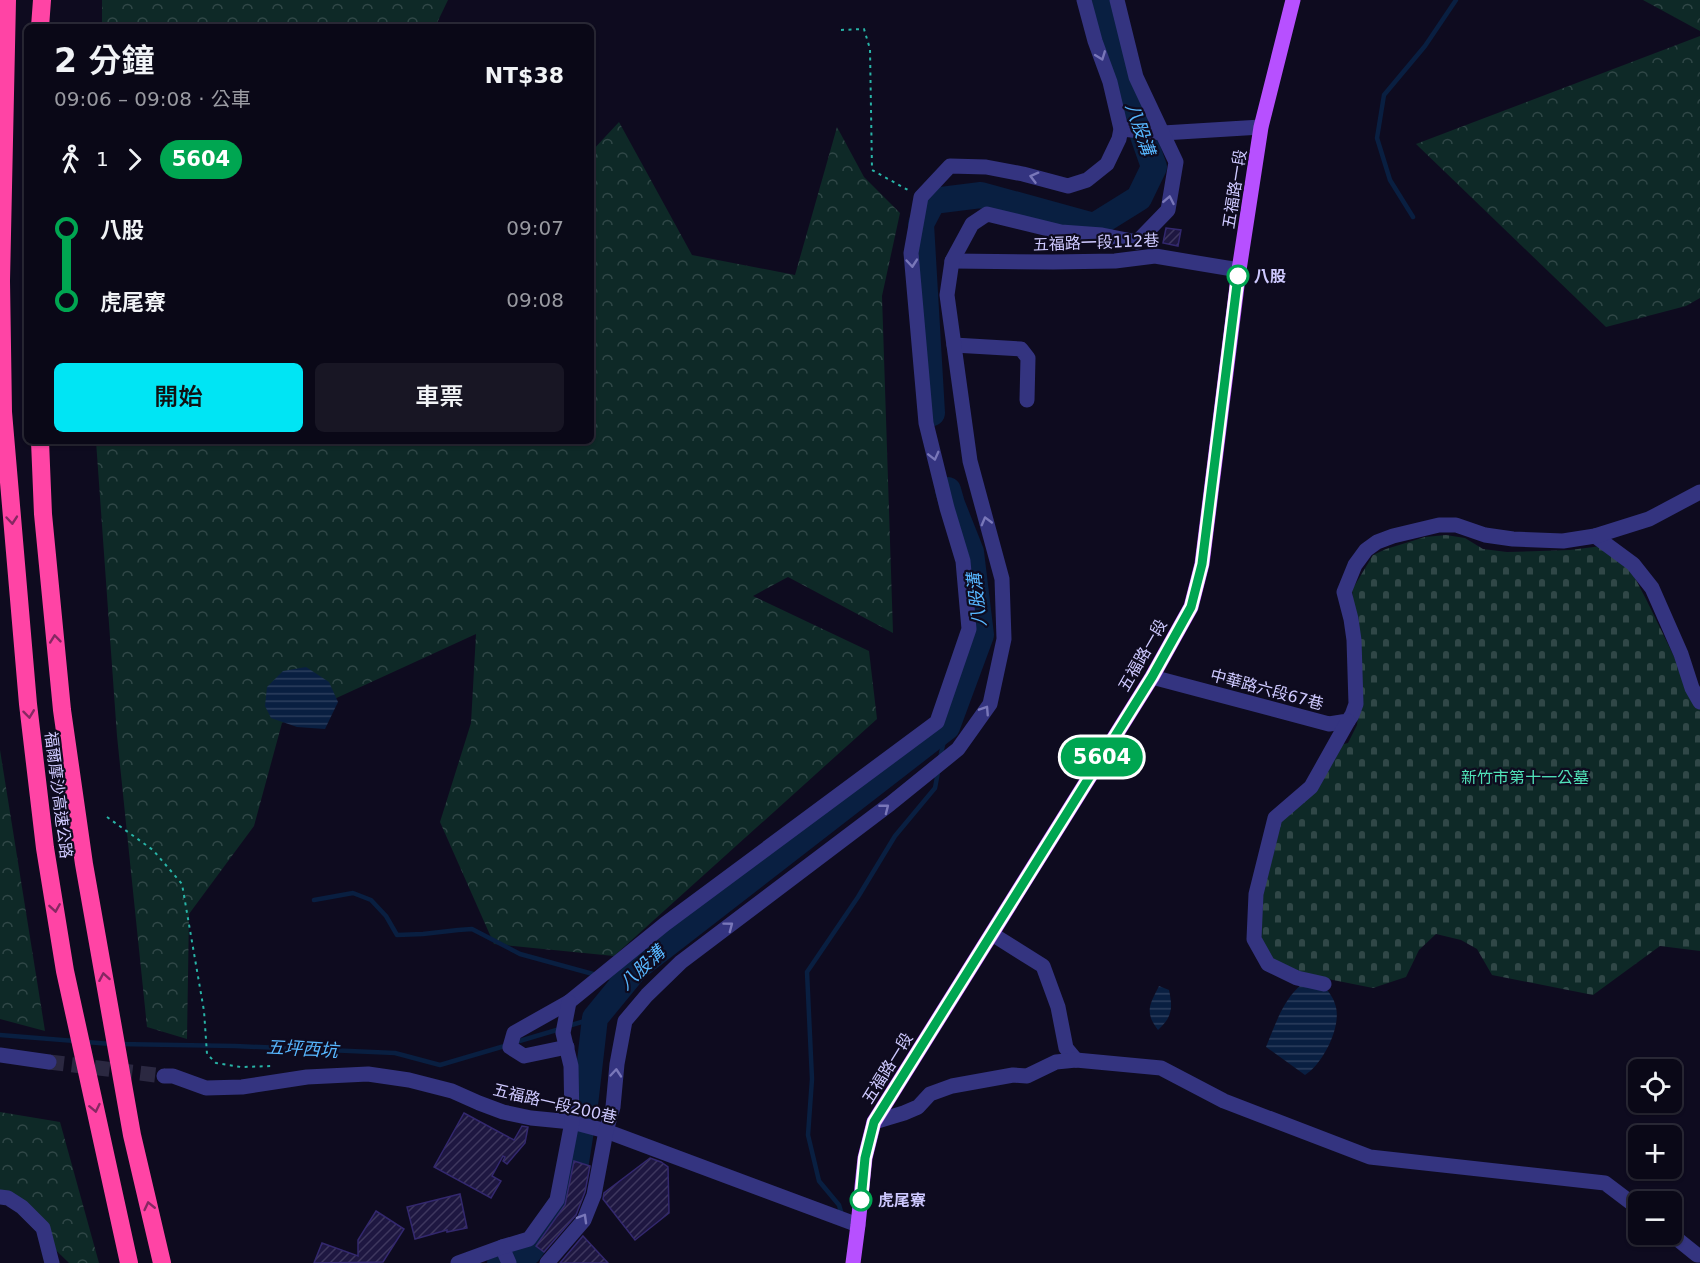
<!DOCTYPE html>
<html lang="zh-TW">
<head>
<meta charset="utf-8">
<style>
	:root { --surface:#0a0817; --page:#181624; --text:#f1f3f6; --muted:#999aa1; --line:#2a2936; --accent:#00e5f4 }
	body { margin:0; font-family:"DejaVu Sans","Noto Sans TC",sans-serif; background:var(--page); color:var(--text); height:100vh; display:flex; flex-direction:column; font-size:22px; white-space:nowrap }
	* { box-sizing:border-box; margin:0 }
	p { font-size:20px; color:var(--muted) }
	.icon { flex:none; width:33px; height:33px; fill:none; stroke:currentColor; stroke-width:2; stroke-linecap:round; stroke-linejoin:round }
	.map { position:relative; flex:1; overflow:hidden }
	.side { position:absolute; left:24px; top:24px; width:570px; height:420px; display:flex; flex-direction:column; background:var(--surface); border-radius:9px; box-shadow:0 2px 4px #0004,0 0 0 2px var(--line) }
	.side>* { flex:none }
	.badge { padding:0 12px; border-radius:20px; font-size:21px; line-height:39px }
	.controls { position:absolute; left:1628px; top:1059px; display:grid; gap:12px }
	.controls a { display:grid; place-items:center; width:54px; height:54px; border-radius:9px; background:var(--surface); box-shadow:0 2px 4px #0004,0 0 0 2px var(--line); font-size:30px }
	.map>.badge { position:absolute; translate:-50% -50%; box-shadow:0 0 0 3px #fff }
	.legs { display:flex; align-items:center; gap:9px; height:66px; padding:0 30px; font-size:20px }
	.legs p { margin-inline-start:auto }
	.summary { display:flex; align-items:center; justify-content:space-between; height:102px; padding:0 30px }
	h1 { font-size:33px; font-weight:600; line-height:45px }
	.cta { display:flex; gap:12px; margin-top:auto; padding:12px 30px }
	.cta a { flex:1; height:69px; border-radius:9px; background:var(--accent); color:#111; font-size:24px; font-weight:600; line-height:69px; text-align:center }
	.cta a+a { background:var(--page); color:var(--text) }
	ul { padding:0 30px; list-style:none }
	li { display:flex; align-items:center; gap:21px; height:72px; font-size:22px }
	li i { display:grid; place-items:center; width:9px; height:100%; margin:0 8px; background:currentColor }
	li i::after { content:''; width:15px; height:15px; margin:-8px; border:4px solid; border-radius:50%; background:var(--surface) }
	li p { margin-inline-start:auto }
	li:first-child i { background:linear-gradient(#0000 50%,currentColor 0) }
	li:last-child i { background:linear-gradient(currentColor 50%,#0000 0) }
	.map>svg:first-child { display:block }
	.forest { fill:url(#forest-crowns) }
	.cemetery { fill:url(#cemetery-stones) }
	.water { fill:url(#water-rules) }
	.lines { fill:none; stroke-linecap:round; stroke-linejoin:round }
	.stream { stroke:#091f41; stroke-width:4.5 }
	.river { stroke:#091f41; stroke-width:26 }
	.building { fill:url(#building-hatch); stroke:#33286e; stroke-width:1.5 }
	.minor-tunnel { stroke:#2b2841; stroke-width:15; stroke-dasharray:15 8; stroke-linecap:butt }
	.path { stroke:#28b4a7; stroke-width:2; stroke-dasharray:3 4.5; stroke-linecap:butt }
	.minor { stroke:#343480; stroke-width:15 }
	.major { stroke:#b750ff; stroke-width:15 }
	.highway { stroke:#ff44a5; stroke-width:18 }
	.oneway { stroke:#7977b9 }
	.oneway2 { stroke:#862862 }
	.line-1-casing { stroke:#fff; stroke-width:14 }
	.line-1 { stroke:#00a651; stroke-width:9 }
	.stop-1-dot { fill:#fff; stroke:#00a651; stroke-width:3 }
	.labels { text-anchor:middle; stroke-width:4.5; stroke-linejoin:round; paint-order:stroke }
	.street-label { font-size:16px; fill:#cec9ff; stroke:#0e0b1f }
	.stop-label { font-size:16px; font-weight:bold; fill:#cec9ff; stroke:#0e0b1f; text-anchor:start }
	.park-label { font-size:16px; fill:#51e3b9; stroke:#0e0b1f }
	.water-label { font-size:18px; font-style:italic; fill:#57b7ff; stroke:#0e0b1f }
</style>
</head>
<body>
<div class="map">
<svg width="1700" height="1263" viewBox="0 0 1700 1263">
	<defs>
		<pattern id="forest-crowns" width="20" height="18" patternUnits="userSpaceOnUse" patternTransform="scale(1.5)"><rect width="20" height="18" fill="#0e2927"/><path d="M2 6a3 3 0 1 1 6 0M12 15a3 3 0 1 1 6 0" fill="none" stroke="#304747"/></pattern>
		<pattern id="cemetery-stones" width="16" height="16" patternUnits="userSpaceOnUse" patternTransform="scale(1.5)"><rect width="16" height="16" fill="#0e2927"/><path d="M2 7V4a2 2 0 0 1 4 0v3zM10 15v-3a2 2 0 0 1 4 0v3z" fill="#304747"/></pattern>
		<pattern id="water-rules" width="6" height="5" patternUnits="userSpaceOnUse" patternTransform="scale(1.5)"><rect width="6" height="5" fill="#091f41"/><path d="M0 2.5h6" fill="none" stroke="#2c3e5e"/></pattern>
		<pattern id="building-hatch" width="6" height="6" patternUnits="userSpaceOnUse" patternTransform="scale(1.5)"><rect width="6" height="6" fill="#1e1741"/><path d="M-1 1l2-2M0 6l6-6M5 7l2-2" fill="none" stroke="#3e375e"/></pattern>
	</defs>
	<rect width="100%" height="100%" fill="#0e0b1f"/>
	<g class="forest">
		<polygon points="102,0 448,0 435,27 102,27"/>
		<polygon points="1643,0 1700,0 1700,31"/>
		<polygon points="1700,36 1700,298 1686,306 1606,327 1416,144"/>
		<polygon points="619,122 692,255 795,275 837,127 864,177 900,213 882,296 893,633 788,577 753,596 869,651 877,719 614,956 494,944 440,822 471,723 476,634 282,723 254,826 189,914 187,1039 147,1027 117,736 96,441 591,441 591,152"/>
		<polygon points="0,750 45,1031 0,1019"/>
		<polygon points="0,1112 60,1122 99,1263 69,1263 0,1196"/>
	</g>
	<polygon class="cemetery" points="1446,535 1465,538 1483,549 1507,552 1570,550 1617,544 1646,599 1700,710 1700,951 1660,946 1593,995 1492,975 1477,949 1461,940 1436,934 1419,950 1406,977 1373,988 1293,972 1273,962 1263,946 1259,924 1260,899 1279,822 1340,745 1348,743 1357,725 1362,680 1352,590 1373,555 1386,549 1425,537"/>
	<g class="water">
		<polygon points="306,667 329,682 338,702 325,729 297,727 271,718 265,706 267,687 283,671"/>
		<path d="M1301 985 1328 991C1331 995 1334 1000 1335 1004 1343 1025 1323 1064 1305 1075L1266 1047C1275 1025 1283 1000 1301 985Z"/>
		<path d="M1159 986 1169 990C1173 1009 1172 1017 1158 1030 1144 1012 1150 1004 1159 986Z"/>
	</g>
	<g class="lines">
		<g class="stream">
			<polyline points="1413,217 1390,180 1377,138 1384,95 1425,46 1456,0"/>
			<polyline points="940,758 947,727"/>
			<polyline points="314,900 353,893 371,900 386,916 397,935 423,934 458,930 472,929 520,954 593,974"/>
			<polyline points="610,978 625,982"/>
			<polyline points="568,1026 595,1018"/>
			<polyline points="0,1035 75,1041"/>
			<polyline points="86,1042 111,1044"/>
			<polyline points="516,1042 560,1029"/>
			<polyline points="119,1044 235,1046 395,1053 440,1065 508,1045"/>
			<polyline points="842,1215 839,1205 819,1181 808,1135 812,1079 807,972 858,897 895,836 935,788 938,772"/>
		</g>
		<g class="river">
			<polyline points="932,413 921,224 933,201 981,195 1094,226 1139,198 1154,167 1119,67 1105,0"/>
			<polyline points="500,1263 529,1252 571,1194 585,1105 595,1018 636,968 947,727 981,635 971,552 952,504 948,490"/>
		</g>
	</g>
	<g class="building">
		<polygon points="1166,228 1181,230 1178,246 1163,243"/>
		<polygon points="464,1113 514,1140 522,1126 528,1127 525,1143 507,1164 503,1161 505,1157 503,1156 492,1176 501,1181 491,1198 434,1167"/>
		<polygon points="650,1158 661,1162 668,1167 669,1213 635,1240 603,1199 604,1193"/>
		<polygon points="574,1161 590,1166 585,1192 576,1215 544,1252 536,1246 565,1205"/>
		<polygon points="460,1194 467,1228 447,1232 447,1230 415,1239 407,1207"/>
		<polygon points="376,1211 404,1229 383,1262 314,1263 322,1243 358,1256 358,1240"/>
		<polygon points="583,1236 608,1263 560,1263"/>
	</g>
	<g class="lines">
		<polyline class="minor-tunnel" points="49,1062 164,1076"/>
		<g class="path">
			<polyline points="841,30 864,29 870,49 872,170 908,190"/>
			<polyline points="107,817 153,850 182,884 204,1011 207,1054 216,1063 241,1067 274,1066"/>
		</g>
		<g class="minor">
			<polyline points="1121,129 1163,133 1261,127"/>
			<polyline points="952,261 1053,262 1115,261 1155,256 1239,270"/>
			<polyline points="954,345 1021,349 1028,358 1027,400"/>
			<polyline points="1595,536 1633,564 1652,588 1681,654 1692,688 1700,702"/>
			<polyline points="1152,677 1329,724 1348,721 1352,715 1356,704 1354,640 1351,619 1344,592 1355,565 1366,550 1377,542 1393,536 1439,525 1456,525 1485,535 1513,539 1563,541 1595,536 1649,519 1700,492"/>
			<polyline points="992,934 1043,966 1058,1007 1066,1048 1076,1060"/>
			<polyline points="1324,984 1297,978 1268,964 1254,939 1256,894 1275,818 1311,787 1348,721"/>
			<polyline points="567,1047 524,1056 510,1047 514,1033 569,1002 665,924 937,722 969,629 963,561 947,508 926,423 911,253 921,197 950,166 986,167 1023,174 1068,186 1087,180 1107,164 1119,139 1121,129 1110,82 1095,41 1084,0"/>
			<polyline points="0,1055 49,1062"/>
			<polyline points="164,1076 173,1076 206,1088 242,1087 307,1077 368,1074 409,1080 452,1091 479,1103 503,1112 531,1118 572,1122 606,1131 858,1225"/>
			<polyline points="874,1122 904,1113 918,1107 930,1094 952,1086 1013,1075 1027,1076 1056,1062 1076,1060 1161,1068 1224,1101 1370,1157 1605,1183 1638,1208"/>
			<polyline points="0,1197 8,1198 22,1207 43,1228 52,1263"/>
			<polyline points="1671,1234 1697,1255 1700,1255"/>
			<polyline points="502,1247 509,1263"/>
			<polyline points="458,1263 502,1247 529,1239 557,1200 572,1122 571,1066 563,1033 569,1002"/>
			<polyline points="547,1263 584,1220 594,1195 606,1131 613,1107 617,1064 625,1021 647,995 681,962 890,804 958,749 990,704 1004,639 1002,579 970,461 947,295 952,261 972,224 987,214 1061,232 1102,235 1137,242 1168,210 1176,162 1136,77 1117,0"/>
		</g>
		<polyline class="major" points="853,1263 858,1225 865,1158 874,1122 1152,677 1191,607 1202,564 1239,270 1261,127 1293,0"/>
		<g class="highway">
			<polyline points="7,0 1,281 3,412 28,704 45,848 65,971 129,1263"/>
			<polyline points="40,27 42,0"/>
			<polyline points="40,441 43,514 62,710 84,864 132,1135 162,1263"/>
		</g>
	</g>
	<defs><path id="oneway-chevron" d="M-2-3.5L2.5 0L-2 3.5" fill="none" stroke-width="1.6" stroke-linecap="round" stroke-linejoin="round" transform="scale(1.5)"/></defs>
	<g class="oneway">
		<use href="#oneway-chevron" transform="translate(1101 56) rotate(69)"/>
		<use href="#oneway-chevron" transform="translate(1034 177) rotate(-165)"/>
		<use href="#oneway-chevron" transform="translate(1169 200) rotate(-79)"/>
		<use href="#oneway-chevron" transform="translate(912 263) rotate(85)"/>
		<use href="#oneway-chevron" transform="translate(934 456) rotate(76)"/>
		<use href="#oneway-chevron" transform="translate(986 521) rotate(-105)"/>
		<use href="#oneway-chevron" transform="translate(985 710) rotate(-57)"/>
		<use href="#oneway-chevron" transform="translate(885 808) rotate(-38)"/>
		<use href="#oneway-chevron" transform="translate(729 926) rotate(-37)"/>
		<use href="#oneway-chevron" transform="translate(616 1073) rotate(-85)"/>
		<use href="#oneway-chevron" transform="translate(583 1218) rotate(-60)"/>
	</g>
	<g class="oneway2">
		<use href="#oneway-chevron" transform="translate(12 520) rotate(85)"/>
		<use href="#oneway-chevron" transform="translate(55 639) rotate(-96)"/>
		<use href="#oneway-chevron" transform="translate(29 714) rotate(83)"/>
		<use href="#oneway-chevron" transform="translate(55 908) rotate(81)"/>
		<use href="#oneway-chevron" transform="translate(104 977) rotate(-100)"/>
		<use href="#oneway-chevron" transform="translate(95 1108) rotate(78)"/>
		<use href="#oneway-chevron" transform="translate(149 1206) rotate(-103)"/>
	</g>
	<g class="lines">
		<defs>
			<polyline id="line-1" points="861,1200 865,1158 874,1122 1152,677 1191,607 1202,564 1238,276"/>
		</defs>
		<use href="#line-1" class="line-1-casing"/>
		<use href="#line-1" class="line-1"/>
	</g>
	<g class="stop-1-dot">
		<circle cx="1238" cy="276" r="10"/>
		<circle cx="861" cy="1200" r="10"/>
	</g>
	<g class="labels">
		<g class="street-label">
			<text transform="translate(1234 189) rotate(-81)" y="6">五福路一段</text>
			<text transform="translate(1096 242) rotate(-2)" y="6">五福路一段112巷</text>
			<text transform="translate(1142 655) rotate(-60)" y="6">五福路一段</text>
			<text transform="translate(1267 689) rotate(15)" y="6">中華路六段67巷</text>
			<text transform="translate(59 795) rotate(83)" y="6">福爾摩沙高速公路</text>
			<text transform="translate(887 1068) rotate(-58)" y="6">五福路一段</text>
			<text transform="translate(555 1103) rotate(13)" y="6">五福路一段200巷</text>
		</g>
		<g class="stop-label">
			<text x="1254" y="282">八股</text>
			<text x="878" y="1206">虎尾寮</text>
		</g>
		<g class="park-label">
			<text x="1525" y="783">新竹市第十一公墓</text>
		</g>
		<g class="water-label">
			<text transform="translate(1140 129) rotate(71)" y="6">八股溝</text>
			<text transform="translate(977 600) rotate(-96)" y="6">八股溝</text>
			<text transform="translate(642 968) rotate(-43)" y="6">八股溝</text>
			<text transform="translate(302 1049) rotate(3)" y="6">五坪西坑</text>
		</g>
	</g>
</svg>
<div class="controls">
<a><svg class="icon" aria-label="locate" viewBox="0 0 24 24"><circle cx="12" cy="12" r="6"/><path d="M12 2v4M12 18v4M2 12h4M18 12h4"/></svg></a>
<a>+</a>
<a>−</a>
</div>
<b class="badge" style="left:1102px;top:757px;background:#00a651;color:#fff">5604</b>
<section class="side">
<div class="summary"><div><h1>2 分鐘</h1><p>09:06 – 09:08 · 公車</p></div><b>NT$38</b></div>
<div class="legs"><svg class="icon" aria-label="walk" viewBox="0 0 24 24"><circle cx="13" cy="4" r="2"/><path d="M13 8l-2 6 4 7M11 14l-3 7M7 12l3-4h3l4 4"/></svg>1<svg class="icon" aria-label="forward" viewBox="0 0 24 24"><path d="M9 5l7 7-7 7"/></svg><b class="badge" style="background:#00a651;color:#fff">5604</b></div>
<ul>
<li><i style="color:#00a651"></i><b>八股</b><p>09:07</p></li>
<li><i style="color:#00a651"></i><b>虎尾寮</b><p>09:08</p></li>
</ul>
<div class="cta"><a>開始</a><a>車票</a></div>
</section>
</div>
</body>
</html>
